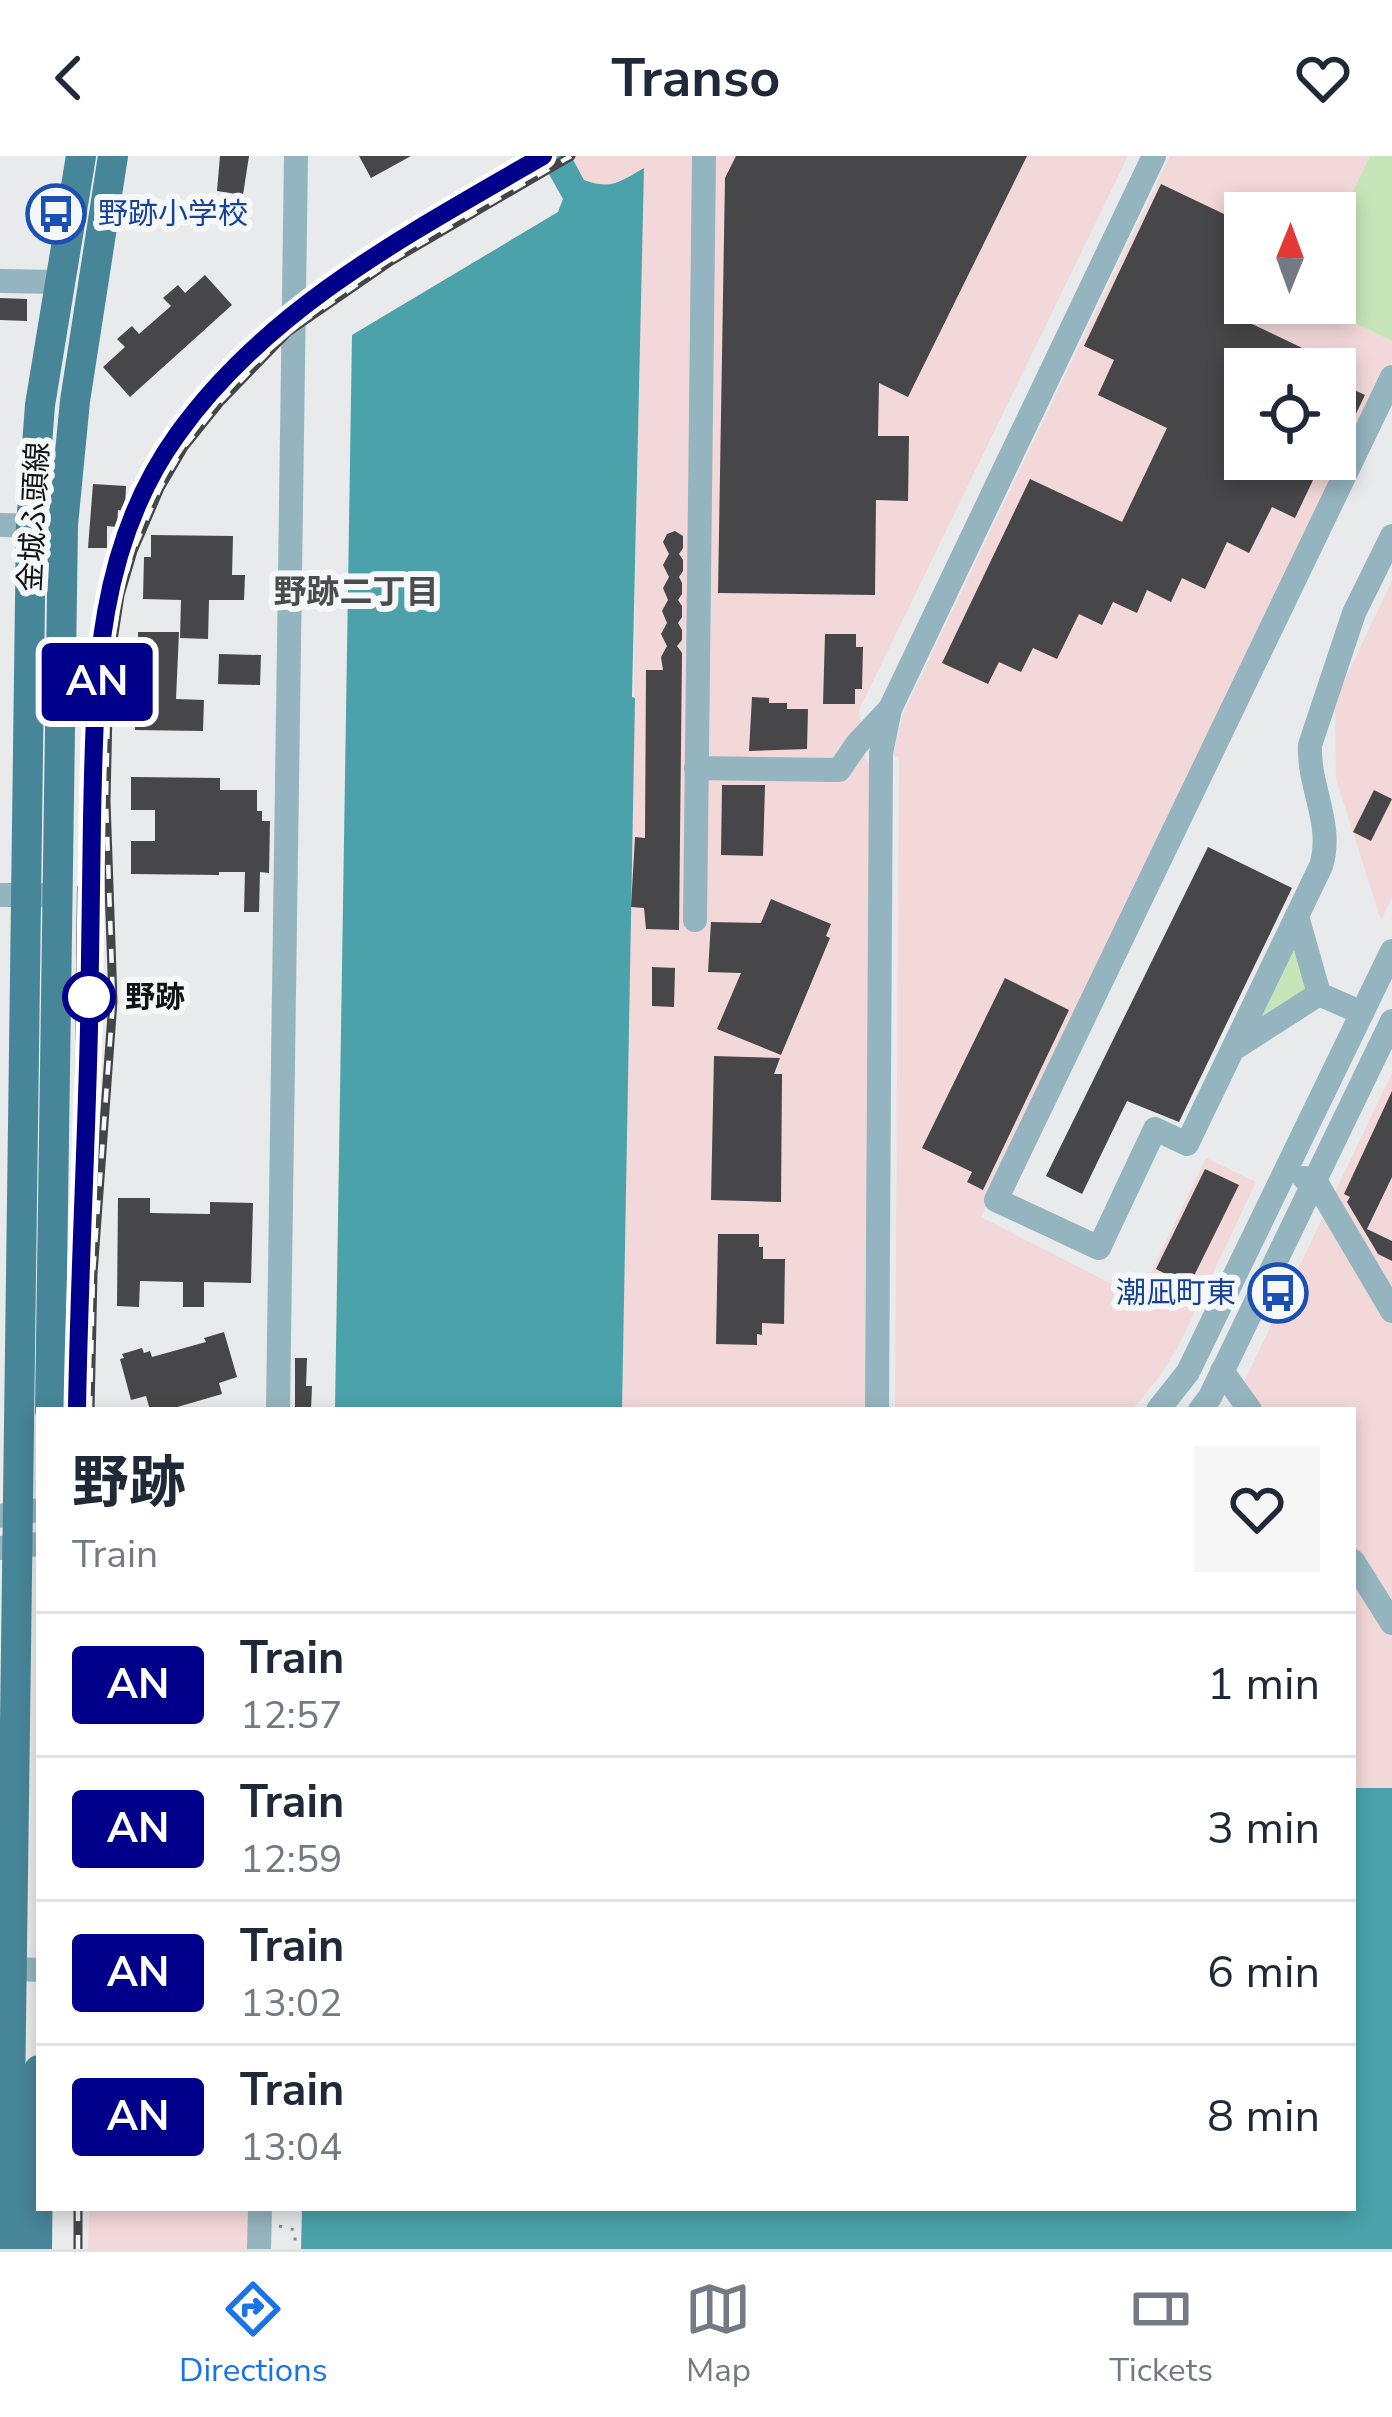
<!DOCTYPE html>
<html lang="en">
<head>
<meta charset="utf-8">
<style>
	:root { --surface:#fff; --page:#f6f6f7; --text:#1f2937; --muted:#747a83; --line:#e0e1e3; --accent:#1a73e8 }
	body { margin:0; font-family:"Nunito Sans","Noto Sans JP",sans-serif; background:var(--page); color:var(--text); height:100vh; display:flex; flex-direction:column; font-size:45px; white-space:nowrap }
	* { box-sizing:border-box; margin:0 }
	p { font-size:39px; color:var(--muted) }
	.icon { flex:none; width:66px; height:66px; fill:none; stroke:currentColor; stroke-width:2; stroke-linecap:round; stroke-linejoin:round }
	.map { position:relative; flex:1; overflow:hidden }
	.sheet { position:absolute; left:36px; top:1251px; width:1320px; height:804px; display:flex; flex-direction:column; background:var(--surface); border-radius:0px; box-shadow:0 6px 18px #0003 }
	.sheet>* { flex:none }
	.badge { padding:0 24px; border-radius:9px; font-size:42px; line-height:78px }
	.needle { width:78px; rotate:1deg }
	.tools { position:absolute; left:1224px; top:36px; display:grid; gap:24px }
	.tools a { display:grid; place-items:center; width:132px; height:132px; border-radius:0px; background:var(--surface); box-shadow:0 6px 18px #0003; font-size:60px }
	.map>.badge { position:absolute; translate:-50% -50%; box-shadow:0 0 0 6px #fff }
	.round { display:grid; place-items:center; flex:none; width:126px; height:126px; border-radius:0px; background:var(--page) }
	.headline { display:flex; align-items:center; justify-content:space-between; height:204px; padding:0 36px }
	h1 { font-size:57px; font-weight:700; line-height:90px }
	ul { padding:0; list-style:none }
	li { display:flex; align-items:center; gap:36px; height:144px; padding:0 36px; border-top:3px solid var(--line) }
	li div { flex:1 }
	li b { display:block; font-size:45px }
	li em { font-style:normal }
	li .badge { min-width:132px; font-weight:700; text-align:center }
	header { display:flex; justify-content:space-between; align-items:center; height:156px; padding:0 36px; background:var(--surface); font-size:54px; font-weight:700 }
	.menu { display:flex; justify-content:space-around; align-items:center; height:168px; border-top:3px solid var(--line); background:var(--surface); font-size:33px; color:var(--muted) }
	.menu a { display:grid; justify-items:center; gap:6px }
	.menu .selected { color:var(--accent) }
	.map>svg:first-child { display:block }
	.industrial { fill:#f3d8d9; fill-rule:evenodd }
	.green { fill:#c6e5b8 }
	.water { fill:#4ba2aa }
	.building { fill:#474648 }
	.lines { fill:none; stroke-linecap:round; stroke-linejoin:round }
	.path { stroke:#868889; stroke-width:3; stroke-dasharray:3 9; stroke-linecap:butt }
	.minor { stroke:#94b4bf; stroke-width:24 }
	.major { stroke:#478599; stroke-width:30 }
	.rail-casing { stroke:#444546; stroke-width:9 }
	.rail { stroke:#f6f7f9; stroke-width:4.5; stroke-dasharray:14; stroke-linecap:butt }
	.line-casing { stroke:#fff; stroke-width:27 }
	.line { stroke:#00008b; stroke-width:18 }
	.stop-dot { fill:#fff; stroke:#00008b; stroke-width:6 }
	.labels { text-anchor:middle; stroke-width:12; stroke-linejoin:round; paint-order:stroke }
	.transit-label { font-size:30px; fill:#164399; stroke:#f6f7f9; text-anchor:start }
	.street-label { font-size:30px; fill:#111213; stroke:#f6f7f9 }
	.stop-label { font-size:30px; font-weight:bold; fill:#111213; stroke:#f6f7f9; text-anchor:start }
	.neighbourhood-label { font-size:33px; font-weight:bold; fill:#4b4c4e; stroke:#f6f7f9 }
</style>
</head>
<body>
<header><svg class="icon" aria-label="back" viewBox="0 0 24 24"><path d="M15 5l-7 7 7 7"/></svg>Transo<svg class="icon" aria-label="heart" viewBox="0 0 24 24"><path d="M12 20l-8-8c-3-5 5-10 8-4 3-6 11-1 8 4z"/></svg></header>
<div class="map">
<svg width="1392" height="2093" viewBox="0 0 1392 2093">
	<rect width="100%" height="100%" fill="#e8eaec"/>
	<g class="industrial">
		<polygon points="571,0 1128,0 859,554 865,599 871,613 869,1254 622,1254 642,13 615,29 602,30 584,24"/>
		<path d="M1170 0H1370L1335 73V57H1245V147H1314L1392 185V205L981 1061 1139 1142 1206 1002 1256 1026 1179 1189 1159 1221 1132 1254H895L899 601 893 600 903 558ZM1245 213H1335V303H1245Z"/>
		<polygon points="1392,425 1392,742 1381,764 1336,623 1335,544"/>
		<polygon points="1392,917 1392,1632 1353,1632 1353,1254 1228,1254 1244,1226"/>
		<polygon points="89,2052 250,2052 249,2093 88,2093"/>
	</g>
	<g class="green">
		<polygon points="1370,0 1392,0 1392,185 1314,147 1335,147 1335,73"/>
		<polygon points="1292,787 1309,835 1251,872"/>
	</g>
	<g class="water">
		<path d="M536 0H571L584 24C612 34 619 26 644 12L632 541 635 542 622 1254H335L352 179 558 56 563 43 545 11H536Z"/>
		<polygon points="1353,1632 1392,1632 1392,2093 301,2093 302,2052 1353,2052"/>
	</g>
	<g class="building">
		<polygon points="220,0 249,0 243,39 217,35"/>
		<polygon points="359,0 411,0 371,22"/>
		<polygon points="736,0 1027,0 908,241 879,227 878,280 909,280 908,345 876,344 875,439 718,437 725,22"/>
		<polygon points="1161,28 1245,68 1245,89 1235,109 1245,114 1245,125 1229,157 1346,213 1245,213 1245,303 1323,303 1295,362 1272,351 1249,397 1227,386 1205,433 1182,422 1171,446 1147,434 1137,457 1113,446 1102,469 1079,458 1057,503 1033,492 1021,516 999,506 988,528 942,507 1030,323 1122,366 1167,272 1098,239 1114,204 1084,190"/>
		<polygon points="205,119 232,149 130,241 103,211 125,191 117,183 132,170 139,178 171,150 163,142 178,129 185,137"/>
		<polygon points="0,142 27,143 27,165 0,164"/>
		<polygon points="1335,225 1365,239 1335,301"/>
		<polygon points="93,328 126,330 125,355 118,354 117,371 107,370 107,392 88,392"/>
		<polygon points="675,375 683,380 683,392 679,398 683,404 683,415 679,421 682,427 682,438 678,444 682,450 682,461 678,467 682,474 682,484 677,490 682,497 679,774 646,773 644,752 631,751 635,681 645,682 646,514 663,514 661,501 667,490 661,478 667,467 662,455 668,444 663,432 669,421 663,409 669,398 663,386 667,378"/>
		<polygon points="151,379 233,380 232,419 245,419 244,444 209,444 208,483 180,482 181,444 143,443 144,401 151,401"/>
		<polygon points="138,476 179,476 176,543 204,544 203,575 135,574 134,485 138,485"/>
		<polygon points="825,478 856,478 856,491 863,491 862,533 855,533 855,548 823,548"/>
		<polygon points="219,498 261,499 260,529 218,528"/>
		<polygon points="752,541 769,542 769,547 787,547 787,553 808,553 807,593 749,595"/>
		<polygon points="131,621 220,622 220,634 257,634 257,655 262,655 262,665 270,665 269,717 260,716 259,756 244,756 245,716 219,716 219,719 131,718 131,685 155,685 155,654 131,654"/>
		<polygon points="722,629 765,629 763,700 721,699"/>
		<polygon points="1374,634 1392,643 1371,685 1353,676"/>
		<polygon points="1208,691 1292,732 1179,966 1127,945 1082,1038 1046,1020"/>
		<polygon points="77,730 89,730 85,969 74,969"/>
		<polygon points="771,743 831,768 826,780 830,782 781,899 717,873 741,817 708,816 711,766 761,767"/>
		<polygon points="652,811 675,812 674,851 652,850"/>
		<polygon points="1005,822 1069,854 983,1034 967,1026 972,1016 922,992"/>
		<polygon points="714,900 780,902 774,918 782,918 781,1046 711,1044"/>
		<polygon points="1392,935 1392,1021 1367,1073 1392,1085 1392,1105 1378,1098 1347,1046 1350,1041 1344,1038"/>
		<polygon points="1205,1013 1239,1029 1189,1130 1156,1113"/>
		<polygon points="118,1042 150,1042 150,1057 210,1058 210,1046 253,1047 251,1127 204,1126 204,1151 183,1151 183,1126 140,1125 139,1151 117,1150"/>
		<polygon points="718,1078 759,1078 759,1091 763,1091 763,1103 785,1103 784,1168 762,1167 762,1179 757,1178 757,1189 716,1188"/>
		<polygon points="224,1176 237,1221 219,1227 222,1238 167,1254 150,1254 146,1240 131,1244 120,1203 124,1202 122,1198 142,1192 144,1197 150,1195 152,1201 206,1186 204,1182"/>
		<polygon points="295,1202 307,1202 306,1230 312,1230 311,1254 295,1254"/>
	</g>
	<g class="lines">
		<polyline class="path" points="279,2070 295,2074 295,2093"/>
		<g class="minor">
			<polyline points="0,125 62,126"/>
			<path d="M1392 221 996 1044 1099 1092 1155 973 1187 988 1321 710C1334 668 1308 631 1310 589L1354 457 1392 380"/>
			<polyline points="0,369 46,370"/>
			<polyline points="696,612 839,614 857,588 888,555"/>
			<polyline points="0,739 44,739"/>
			<polyline points="1297,760 1319,838 1362,857"/>
			<polyline points="695,764 704,0"/>
			<polyline points="1235,892 1319,838"/>
			<polyline points="1304,1022 1316,1026 1392,1155"/>
			<polyline points="1222,1215 1250,1254"/>
			<polyline points="278,1254 296,0"/>
			<polyline points="877,1254 881,597 890,553 1154,0"/>
			<polyline points="1158,1254 1188,1216 1392,795"/>
			<polyline points="1200,1254 1210,1241 1392,865"/>
			<polyline points="0,1360 39,1354"/>
			<polyline points="0,1392 39,1388"/>
			<polyline points="1353,1405 1392,1467"/>
			<polyline points="0,1812 39,1814"/>
			<polyline points="259,2093 260,2052"/>
		</g>
		<g class="major">
			<polyline points="50,1254 63,369 75,245 113,0"/>
			<polyline points="8,2093 31,370 40,249 81,0"/>
			<polyline points="37,2093 39,1914"/>
		</g>
		<defs>
			<g id="rail">
				<polyline points="85,1014 92,678"/>
				<polyline points="90,1254 93,1118 113,845 106,645 108,554 112,491 120,439 133,395 160,332 184,291 221,245 288,176 391,105 571,0"/>
				<polyline points="78,2093 78,2052"/>
			</g>
		</defs>
		<use href="#rail" class="rail-casing"/>
		<use href="#rail" class="rail"/>
	</g>
	<g class="lines">
		<defs>
			<path id="line" d="M77 1254C79 1127 86 999 89 872 90 802 91 733 92 663 95 528 95 393 177 279 268 151 411 77 543 0"/>
		</defs>
		<use href="#line" class="line-casing"/>
		<use href="#line" class="line"/>
	</g>
	<defs>
		<symbol id="bus-ring" viewBox="-11 -11 22 22"><circle r="9.5" fill="#f6f7f9" stroke="#1a4fb4" stroke-width="1.5"/><path d="M-5-6H5V4H4V6H2V4H-2V6H-4V4H-5ZM-3.5-4V0h7V-4ZM-3.5 1.2v1.5H-2V1.2ZM2 1.2v1.5H3.5V1.2Z" fill="#1a4fb4"/></symbol>
	</defs>
	<g fill-rule="evenodd">
		<use href="#bus-ring" x="23" y="25" width="66" height="66"/>
		<use href="#bus-ring" x="1245" y="1104" width="66" height="66"/>
	</g>
	<circle class="stop-dot" cx="89" cy="841" r="24"/>
	<g class="labels">
		<g class="transit-label">
			<text x="98" y="68">野跡小学校</text>
			<text x="1236" y="1147" text-anchor="end">潮凪町東</text>
		</g>
		<g class="street-label">
			<text transform="translate(34 361) rotate(-87)" y="10">金城ふ頭線</text>
		</g>
		<g class="stop-label">
			<text x="125" y="851">野跡</text>
		</g>
		<g class="neighbourhood-label">
			<text x="356" y="447">野跡二丁目</text>
		</g>
	</g>
</svg>
<div class="tools">
<a><svg class="needle" viewBox="-14 -14 28 28"><path d="M0-13l5 13h-10z" fill="#e53935"/><path d="M0 13l5-13h-10z" fill="#747a83"/></svg></a>
<a><svg class="icon" aria-label="locate" viewBox="0 0 24 24"><circle cx="12" cy="12" r="6"/><path d="M12 2v4M12 18v4M2 12h4M18 12h4"/></svg></a>
</div>
<b class="badge" style="left:97px;top:526px;background:#00008b;color:#fff">AN</b>
<section class="sheet">
<div class="headline"><div><h1>野跡</h1><p>Train</p></div><a class="round"><svg class="icon" aria-label="heart" viewBox="0 0 24 24"><path d="M12 20l-8-8c-3-5 5-10 8-4 3-6 11-1 8 4z"/></svg></a></div>
<ul>
<li><span class="badge" style="background:#00008b;color:#fff">AN</span><div><b>Train</b><p>12:57</p></div><em>1 min</em></li>
<li><span class="badge" style="background:#00008b;color:#fff">AN</span><div><b>Train</b><p>12:59</p></div><em>3 min</em></li>
<li><span class="badge" style="background:#00008b;color:#fff">AN</span><div><b>Train</b><p>13:02</p></div><em>6 min</em></li>
<li><span class="badge" style="background:#00008b;color:#fff">AN</span><div><b>Train</b><p>13:04</p></div><em>8 min</em></li>
</ul>
</section>
</div>
<nav class="menu">
<a class="selected"><svg class="icon" aria-label="directions" viewBox="0 0 24 24"><path d="M12 3l9 9-9 9-9-9zM9 14v-3h6M13 9l2 2-2 2"/></svg>Directions</a>
<a><svg class="icon" aria-label="map" viewBox="0 0 24 24"><path d="M3 6l6-2 6 2 6-2v14l-6 2-6-2-6 2zM9 4v14M15 6v14"/></svg>Map</a>
<a><svg class="icon" aria-label="tickets" viewBox="0 0 24 24"><path d="M3 7h18v10H3zM15 7v10"/></svg>Tickets</a>
</nav>
</body>
</html>
